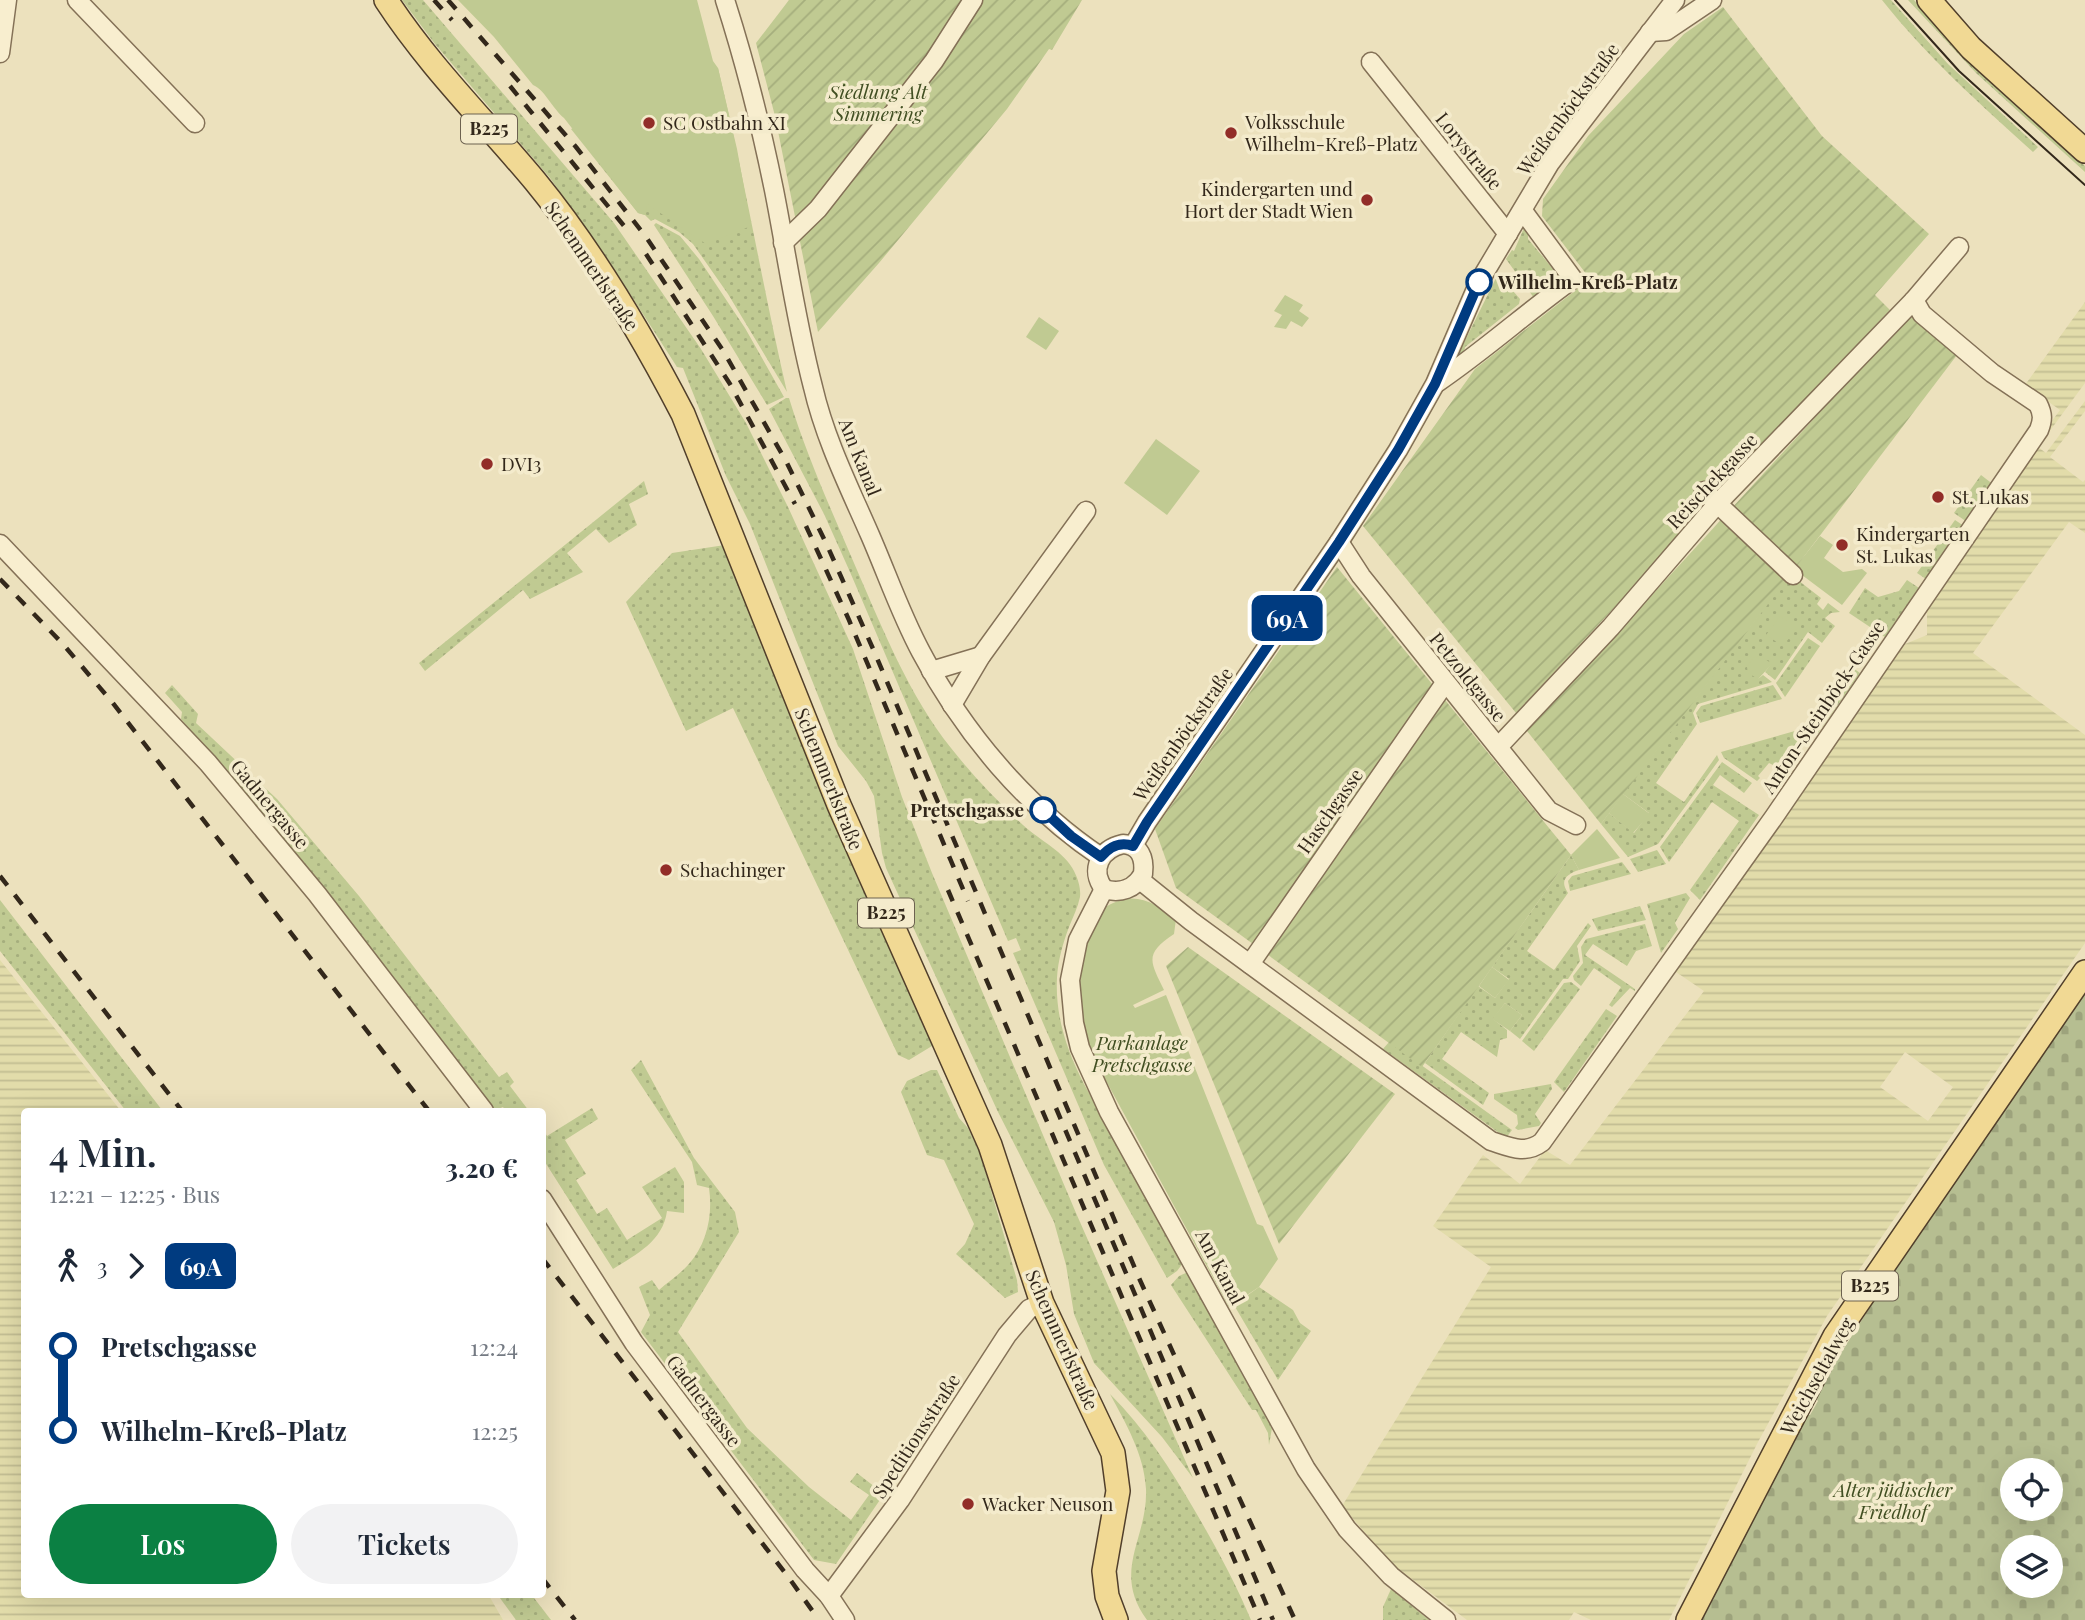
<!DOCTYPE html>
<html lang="de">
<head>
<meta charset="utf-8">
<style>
	:root { --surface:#fff; --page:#f2f2f3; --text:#1f2937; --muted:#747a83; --accent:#0b8043 }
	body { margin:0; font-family:"Playfair Display",serif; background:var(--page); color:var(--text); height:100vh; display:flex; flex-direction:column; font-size:26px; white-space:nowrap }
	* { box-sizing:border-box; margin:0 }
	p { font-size:23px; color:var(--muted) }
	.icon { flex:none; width:38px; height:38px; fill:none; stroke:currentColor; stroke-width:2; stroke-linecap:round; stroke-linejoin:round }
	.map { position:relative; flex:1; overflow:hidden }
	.sheet { position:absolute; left:21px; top:1108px; width:525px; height:490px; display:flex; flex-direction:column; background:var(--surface); border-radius:7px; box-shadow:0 7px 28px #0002 }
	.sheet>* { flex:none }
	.badge { padding:0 14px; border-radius:10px; font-size:24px; line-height:46px }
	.fabs { position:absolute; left:2000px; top:1458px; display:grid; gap:14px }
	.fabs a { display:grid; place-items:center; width:63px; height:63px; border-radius:50%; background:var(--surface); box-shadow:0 7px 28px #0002; font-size:35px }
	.map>.badge { position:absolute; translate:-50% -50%; box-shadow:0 0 0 4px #fff }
	.legs { display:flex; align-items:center; gap:10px; height:77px; padding:0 28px; font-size:23px }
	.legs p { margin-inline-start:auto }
	.headline { display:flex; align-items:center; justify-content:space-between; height:119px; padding:0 28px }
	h1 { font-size:38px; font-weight:600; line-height:52px }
	.action { display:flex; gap:14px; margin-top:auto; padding:14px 28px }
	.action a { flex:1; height:80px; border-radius:42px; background:var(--accent); color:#fff; font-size:28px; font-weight:600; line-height:80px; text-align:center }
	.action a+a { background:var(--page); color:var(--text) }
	ul { padding:0 28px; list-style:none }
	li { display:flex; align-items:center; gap:24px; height:84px; font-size:26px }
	li i { display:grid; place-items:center; width:10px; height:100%; margin:0 9px; background:currentColor }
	li i::after { content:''; width:18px; height:18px; margin:-9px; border:5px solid; border-radius:50%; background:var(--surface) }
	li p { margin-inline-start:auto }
	li:first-child i { background:linear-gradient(#0000 50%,currentColor 0) }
	li:last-child i { background:linear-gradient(currentColor 50%,#0000 0) }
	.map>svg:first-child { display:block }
	.farmland { fill:url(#farmland-rules); fill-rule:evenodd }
	.grass { fill:url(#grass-dots) }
	.cemetery { fill:url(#cemetery-stones); fill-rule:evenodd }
	.park { fill:#c0ca92 }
	.garden { fill:url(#garden-furrows) }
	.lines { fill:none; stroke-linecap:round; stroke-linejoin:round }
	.minor-casing { stroke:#847157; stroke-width:21 }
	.major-casing { stroke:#513f2b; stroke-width:26 }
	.minor { stroke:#f8eecf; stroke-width:18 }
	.major { stroke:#f1d994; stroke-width:23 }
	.tram { stroke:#33281b; stroke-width:2 }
	.rail { stroke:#33281b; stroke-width:4.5; stroke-dasharray:12 12; stroke-linecap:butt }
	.line-1-casing { stroke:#fff; stroke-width:16 }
	.line-1 { stroke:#003b80; stroke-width:10 }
	.poi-dot { fill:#922d28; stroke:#f4ebcc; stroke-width:2.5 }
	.stop-1-dot { fill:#fff; stroke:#003b80; stroke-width:3.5 }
	.labels { text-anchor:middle; stroke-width:7; stroke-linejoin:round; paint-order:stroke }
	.shield { fill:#f4ebcc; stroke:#6d6250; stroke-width:2 }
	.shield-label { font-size:18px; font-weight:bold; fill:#33281b }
	.park-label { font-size:19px; font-style:italic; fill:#414f22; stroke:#f4ebcc }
	.street-label { font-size:19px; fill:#33281b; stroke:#f4ebcc }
	.poi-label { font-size:19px; fill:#33281b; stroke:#f4ebcc; text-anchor:start }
	.stop-label { font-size:19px; font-weight:bold; fill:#33281b; stroke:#f4ebcc; text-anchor:start }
</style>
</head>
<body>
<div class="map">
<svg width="2085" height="1620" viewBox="0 0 2085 1620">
	<defs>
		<pattern id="farmland-rules" width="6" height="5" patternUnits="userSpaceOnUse" patternTransform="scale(1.75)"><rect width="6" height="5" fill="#e2dcaa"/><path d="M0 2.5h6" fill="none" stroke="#c2bd92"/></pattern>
		<pattern id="grass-dots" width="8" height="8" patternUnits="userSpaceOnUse" patternTransform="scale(1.75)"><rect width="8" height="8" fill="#c0ca92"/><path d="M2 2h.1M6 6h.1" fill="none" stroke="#a5ae7d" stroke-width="1.8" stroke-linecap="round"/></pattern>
		<pattern id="cemetery-stones" width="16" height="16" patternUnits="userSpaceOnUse" patternTransform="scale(1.75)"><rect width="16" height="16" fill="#b6be91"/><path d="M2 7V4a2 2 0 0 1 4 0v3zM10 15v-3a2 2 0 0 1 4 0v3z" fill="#9da37c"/></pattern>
		<pattern id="garden-furrows" width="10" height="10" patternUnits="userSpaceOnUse" patternTransform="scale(1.75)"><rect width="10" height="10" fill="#c0ca92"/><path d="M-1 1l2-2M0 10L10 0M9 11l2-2" fill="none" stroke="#a5ae7d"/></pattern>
	</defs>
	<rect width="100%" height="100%" fill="#ece1bd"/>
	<g class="farmland">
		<path d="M2085 302V383L2038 447 2046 453 2085 401V411L2050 457 2083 482 2085 480V533L2069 522 1973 653 2085 735V943L1827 1316 1758 1442 1669 1620H1591L1574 1612 1569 1620H1467L1392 1564 1342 1506 1491 1267 1433 1226 1483 1155 1520 1184 1545 1150 1570 1165 1704 991 1673 970 1905 644 1927 635V608L2012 475 2060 410 2025 385ZM1905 1052 1953 1087 1928 1121 1880 1087Z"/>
		<polygon points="0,960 121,1111 24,1111 24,1594 488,1594 503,1620 0,1620"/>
	</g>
	<g class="grass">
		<polygon points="402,0 423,0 614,223 701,349 746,423 788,507 853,649 902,797 932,873 1076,1213 1193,1478 1162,1437 1094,1363 1074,1314 1066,1265 1054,1222 998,1112 886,868 882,853 874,796 866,781 838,746 750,524 726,476 683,368 677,367 605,255 550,178 435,44"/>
		<path d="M1882 0H1891L1948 64 2038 147 2033 152C1980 104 1927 57 1882 0Z"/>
		<polygon points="1908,0 1914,0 1961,53 2085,166 2085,172 1976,73"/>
		<path d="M718 68C744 175 762 284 787 392L728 294 693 244 679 232 655 219 651 221 645 215 638 213 571 129Z"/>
		<polygon points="656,223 680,236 699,259 745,328 784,397 767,405 713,316 654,225"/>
		<polygon points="1524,228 1528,231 1528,239 1553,269 1561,272 1562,278 1534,298 1506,259 1512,250 1514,251"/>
		<polygon points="1500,276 1520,299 1519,304 1465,347 1464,354 1456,359 1496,278"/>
		<path d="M786 398H789C807 457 833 514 857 570 884 632 909 695 951 748 973 776 997 801 1023 825 1039 840 1065 852 1074 871 1078 879 1081 888 1080 897 1078 907 1073 917 1069 927 1063 943 1058 960 1057 978 1055 1016 1067 1051 1084 1084L1183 1263 1177 1271 1167 1278 1104 1165 1013 953 1021 950 1016 938 1008 941 850 572 824 514 769 409Z"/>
		<polygon points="1981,475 1994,485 1967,522 1954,513"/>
		<polygon points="644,481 648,494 629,504 637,525 609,543 596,529 567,553 583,572 530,599 523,590 425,671 419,663"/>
		<polygon points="1955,520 1964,526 1926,579 1917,573"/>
		<polygon points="725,545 933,1038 932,1046 909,1060 898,1055 733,708 686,731 626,602 672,553"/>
		<polygon points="1790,574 1821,598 1817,604 1823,610 1828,603 1840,612 1831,613 1825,618 1835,626 1822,643 1808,632 1775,680 1765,672 1771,664 1758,679 1763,675 1772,682 1698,704 1693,713 1697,724 1656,783 1684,802 1717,755 1719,760 1658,844 1628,857 1601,824 1609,813 1634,833 1649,813 1623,794"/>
		<polygon points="1907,580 1919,588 1885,637 1849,613 1865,588 1878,597 1899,591"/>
		<polygon points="1808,638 1820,646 1785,697 1776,683"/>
		<polygon points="1849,665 1860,673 1816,736 1806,726"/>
		<polygon points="172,685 198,714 196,723 277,799 359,896 499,1077 507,1072 514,1082 510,1086 529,1111 506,1111 503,1107 493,1111 338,908 181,719 182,712 165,693"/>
		<polygon points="1773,685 1782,699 1700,723 1696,713 1701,706"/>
		<polygon points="1802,729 1805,733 1791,759 1797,763 1776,791 1767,783 1777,767 1769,763 1758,776 1760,778 1757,781 1724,758 1721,752"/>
		<polygon points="1722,762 1752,783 1744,793 1720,775 1713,785 1759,815 1700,900 1690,890 1739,821 1712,802 1669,862 1660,847"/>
		<polygon points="1657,850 1666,864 1638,872 1630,859"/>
		<path d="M1571 855 1579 870C1567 874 1559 880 1568 893L1527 951 1554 970 1588 923 1591 926 1577 946 1580 961 1568 979H1563L1520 1039 1510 1031 1522 1015 1505 1003 1493 1019 1507 1030V1038L1500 1040 1497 1057 1461 1032 1442 1059 1489 1093 1483 1105 1425 1063 1478 986 1495 998 1509 979 1492 967Z"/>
		<polygon points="1622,862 1631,874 1570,891 1568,881 1572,876"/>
		<polygon points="1686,893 1690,898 1675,923 1678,929 1661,953 1647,904"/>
		<polygon points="0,900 162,1110 163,1111 126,1111 0,951"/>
		<polygon points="1640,906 1646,920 1598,931 1592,919"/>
		<polygon points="1645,924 1652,946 1636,951 1627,966 1593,944 1585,955 1635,989 1635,991 1630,988 1612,1007 1609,1005 1621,987 1594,968 1581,986 1574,980 1573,976 1583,963 1581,947 1586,939"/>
		<polygon points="1571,982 1580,989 1534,1051 1522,1041 1564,983"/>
		<polygon points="1606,1009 1617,1016 1564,1092 1554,1082"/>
		<polygon points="1389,1042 1512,1130 1506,1138 1383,1049"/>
		<path d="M641 1060 694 1158 735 1212 739 1232 678 1332 747 1428 809 1487 851 1520 869 1495 850 1482 857 1473 884 1494 836 1564 814 1560 641 1332 650 1315 639 1287 652 1280 659 1290C668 1282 680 1274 688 1265 707 1244 713 1215 709 1188L697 1185 692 1162 631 1070Z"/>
		<polygon points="931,1070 937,1070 959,1118 968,1128 980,1153 1017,1280 1018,1292 1005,1298 956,1254 965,1244 974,1224 944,1160 927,1155 901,1092 907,1081"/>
		<polygon points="1551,1084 1552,1089 1535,1114 1541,1123 1539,1126 1518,1130 1515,1128 1518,1124 1517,1115 1494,1099 1494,1094"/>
		<path d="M592 1108 598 1119 565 1140 586 1174 576 1180 597 1214 607 1208 627 1240 662 1218 642 1187 675 1167 684 1182V1213L667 1211C663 1241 637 1254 613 1269L543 1159V1129L547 1136Z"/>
		<polygon points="1188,1272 1272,1428 1269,1445 1268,1433 1256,1410 1252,1410 1171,1285 1179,1276"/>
		<polygon points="1259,1287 1293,1310 1300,1323 1311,1331 1278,1380 1234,1305"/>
		<path d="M1110 1394C1145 1429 1170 1468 1195 1511 1216 1547 1235 1582 1251 1620H1147C1111 1571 1148 1539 1146 1489 1144 1454 1126 1424 1110 1394Z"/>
		<polygon points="1391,1589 1429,1620 1383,1620 1383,1607"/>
		<polygon points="497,1594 531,1594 551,1620 516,1620"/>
	</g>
	<path class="cemetery" d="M2085 991V1620H1699L1803 1414 1810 1415 1818 1401 1814 1396 1897 1264ZM2012 1470H2051V1508H2012ZM2012 1547H2051V1586H2012Z"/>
	<g class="park">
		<path d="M458 0H697L713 61 718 68 737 149 751 226 706 244 647 204 645 215 638 213 564 118C553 109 544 89 533 85L494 37Z"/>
		<polygon points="1285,295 1303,305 1299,311 1309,318 1302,327 1291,321 1286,329 1274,327 1282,315 1274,311"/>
		<polygon points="1039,317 1059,331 1046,350 1026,337"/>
		<polygon points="1156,439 1200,471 1167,515 1124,483"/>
		<polygon points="1820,536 1833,545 1824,558 1843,572 1862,569 1867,573 1842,605 1794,569"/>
		<polygon points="1780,616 1797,628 1783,646 1766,635"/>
		<polygon points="1761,656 1772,664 1758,679 1748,673 1747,667 1753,658"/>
		<polygon points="1623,794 1650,814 1633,833 1609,813"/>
		<polygon points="1597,829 1620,858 1579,870 1571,855"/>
		<path d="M1125 899C1145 896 1160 907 1176 919L1174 934C1144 954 1150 961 1164 990L1133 1005 1135 1008 1166 995 1257 1224 1263 1226 1278 1259 1259 1287 1229 1307 1098 1066C1093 1056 1088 1046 1084 1036 1074 1003 1077 945 1097 915 1104 906 1114 902 1125 899Z"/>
		<polygon points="1492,967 1509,980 1495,998 1479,986"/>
		<polygon points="1505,1003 1522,1015 1510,1031 1492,1019"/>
	</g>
	<g class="garden">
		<polygon points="789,0 1082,0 1052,50 1049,49 1007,109 879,263 818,332 775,116 756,43"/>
		<polygon points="1723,7 1822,136 1929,234 1875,295 1890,310 1748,462 1740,456 1672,528 1681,536 1516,713 1363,526 1475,369 1590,279 1542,216 1543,199 1588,136 1684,34"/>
		<polygon points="1911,313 1957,355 1601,824 1527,731"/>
		<polygon points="1337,567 1571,855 1422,1067 1176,888 1155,829"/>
		<polygon points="1188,947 1395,1094 1279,1244 1166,966"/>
	</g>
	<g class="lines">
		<defs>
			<g id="minor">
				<polyline points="77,0 195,123"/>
				<path d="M725 0C745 62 761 126 774 190 787 256 796 322 813 387 825 439 849 487 870 535 887 574 901 615 921 652 963 732 1026 807 1101 857"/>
				<polyline points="1650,32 1666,31 1712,0"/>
				<polyline points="0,53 7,0"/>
				<polyline points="1371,62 1508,234"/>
				<polyline points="783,243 818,209 934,61 973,0"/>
				<path d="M1438 382C1485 350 1527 312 1573 279L1523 211"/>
				<polyline points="1704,491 1793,575"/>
				<polyline points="1339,542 1361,576 1549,811 1576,825"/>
				<polyline points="0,544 208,763 317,894 484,1111"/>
				<polyline points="931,671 981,656"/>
				<polyline points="952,705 981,656 1086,511"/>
				<polyline points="1498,747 1611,627 1718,503 1914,300 1959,247"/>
				<path d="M1123 844C1140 845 1145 858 1143 874 1135 889 1120 894 1104 889 1089 869 1101 849 1123 844Z"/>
				<polyline points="1133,846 1147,822 1339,542 1398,450 1435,384 1479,282 1550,163 1675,0"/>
				<path d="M1140 880 1191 921 1491 1141C1510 1147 1525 1155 1542 1142L1774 817 2039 430C2043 420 2043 414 2038 404L1992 373 1922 314 1914 300"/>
				<polyline points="1104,889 1078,940 1070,980 1074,1023 1080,1048 1109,1112 1306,1469 1347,1529 1391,1576 1446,1620"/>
				<polyline points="1250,964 1445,683"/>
				<polyline points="542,1199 634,1343 805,1570 829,1596 845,1620"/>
				<polyline points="829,1596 900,1500 1007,1335 1029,1309 1042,1303"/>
			</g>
			<g id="major">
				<path d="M386 0C429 66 485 121 535 181 590 248 643 337 683 414L839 805 990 1145 1042 1303 1113 1453 1118 1491 1104 1571 1107 1596 1116 1620"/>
				<polyline points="1929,0 1971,48 2085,151"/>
				<polyline points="1688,1620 1835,1336 2085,972"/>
			</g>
		</defs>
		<use href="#minor" class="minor-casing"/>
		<use href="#major" class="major-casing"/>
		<use href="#minor" class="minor"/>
		<use href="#major" class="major"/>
		<polyline class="tram" points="1895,0 1959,71 2085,185"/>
		<g class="rail">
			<polyline points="434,0 452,20"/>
			<polyline points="448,0 576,147 646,237 724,352 787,463 827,545 874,651 1139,1278 1295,1620"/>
			<polyline points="510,86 629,232"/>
			<polyline points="646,254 730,384 795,504"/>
			<polyline points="806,526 849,620 968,901"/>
			<polyline points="0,579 62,643 112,702 429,1111"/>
			<polyline points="0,876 182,1111"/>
			<polyline points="948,890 1260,1620"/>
			<polyline points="1056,1108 1273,1620"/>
			<polyline points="542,1258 789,1578 819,1620"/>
			<polyline points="542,1578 575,1620"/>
		</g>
	</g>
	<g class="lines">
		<defs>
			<path id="line-1" d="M1043 810 1071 836 1101 857C1109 847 1120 841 1133 846L1147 822 1339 542 1398 450 1435 384 1479 282"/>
		</defs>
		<use href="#line-1" class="line-1-casing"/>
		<use href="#line-1" class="line-1"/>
	</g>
	<g class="poi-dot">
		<circle cx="649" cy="123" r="7"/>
		<circle cx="1231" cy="133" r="7"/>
		<circle cx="1367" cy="200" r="7"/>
		<circle cx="487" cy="464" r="7"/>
		<circle cx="1938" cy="497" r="7"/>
		<circle cx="1842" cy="545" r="7"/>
		<circle cx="666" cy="870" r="7"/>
		<circle cx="968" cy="1504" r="7"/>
	</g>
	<g class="stop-1-dot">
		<circle cx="1479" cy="282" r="12"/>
		<circle cx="1043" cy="810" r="12"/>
	</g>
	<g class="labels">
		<g class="shield">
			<rect x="461" y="114.5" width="56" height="29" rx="5"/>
			<rect x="858" y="898.5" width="56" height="29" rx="5"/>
			<rect x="1842" y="1271.5" width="56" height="29" rx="5"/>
		</g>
		<g class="shield-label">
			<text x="489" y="135">B225</text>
			<text x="886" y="919">B225</text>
			<text x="1870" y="1292">B225</text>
		</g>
		<g class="park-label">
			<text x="878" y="99">Siedlung Alt<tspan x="878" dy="22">Simmering</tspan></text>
			<text x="1142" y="1050">Parkanlage<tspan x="1142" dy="22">Pretschgasse</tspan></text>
			<text x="1893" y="1497">Alter jüdischer<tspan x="1893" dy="22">Friedhof</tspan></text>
		</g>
		<g class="street-label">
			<text transform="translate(1568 109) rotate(-54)" y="7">Weißenböckstraße</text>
			<text transform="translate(1469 151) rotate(51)" y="7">Lorystraße</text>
			<text transform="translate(592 266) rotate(56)" y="7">Schemmerlstraße</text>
			<text transform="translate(860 457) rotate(68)" y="7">Am Kanal</text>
			<text transform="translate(1712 481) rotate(-47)" y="7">Reischekgasse</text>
			<text transform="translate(1468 677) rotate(51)" y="7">Petzoldgasse</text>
			<text transform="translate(1823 707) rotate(-56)" y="7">Anton-Steinböck-Gasse</text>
			<text transform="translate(1183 734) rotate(-55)" y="7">Weißenböckstraße</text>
			<text transform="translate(829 779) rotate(68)" y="7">Schemmerlstraße</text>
			<text transform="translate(270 804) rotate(50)" y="7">Gadnergasse</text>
			<text transform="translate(1330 811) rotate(-55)" y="7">Haschgasse</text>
			<text transform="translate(1220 1267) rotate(62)" y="7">Am Kanal</text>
			<text transform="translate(1062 1340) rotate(66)" y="7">Schemmerlstraße</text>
			<text transform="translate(1817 1376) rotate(-61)" y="7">Weichseltalweg</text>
			<text transform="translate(704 1401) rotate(53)" y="7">Gadnergasse</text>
			<text transform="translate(916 1436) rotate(-57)" y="7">Speditionsstraße</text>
		</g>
		<g class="poi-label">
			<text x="1245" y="129">Volksschule<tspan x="1245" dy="22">Wilhelm-Kreß-Platz</tspan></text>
			<text x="663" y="130">SC Ostbahn XI</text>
			<text x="1353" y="196" text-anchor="end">Kindergarten und<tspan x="1353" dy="22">Hort der Stadt Wien</tspan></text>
			<text x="501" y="471">DVI3</text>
			<text x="1952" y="504">St. Lukas</text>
			<text x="1856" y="541">Kindergarten<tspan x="1856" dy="22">St. Lukas</tspan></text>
			<text x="680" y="877">Schachinger</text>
			<text x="982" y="1511">Wacker Neuson</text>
		</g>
		<g class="stop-label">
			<text x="1498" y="289">Wilhelm-Kreß-Platz</text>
			<text x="1024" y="817" text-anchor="end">Pretschgasse</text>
		</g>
	</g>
</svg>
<div class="fabs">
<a><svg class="icon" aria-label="locate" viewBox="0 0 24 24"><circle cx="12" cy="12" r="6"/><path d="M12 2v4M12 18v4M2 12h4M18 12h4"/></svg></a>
<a><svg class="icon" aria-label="layers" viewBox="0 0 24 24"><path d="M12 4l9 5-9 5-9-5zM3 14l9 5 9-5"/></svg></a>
</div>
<b class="badge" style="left:1287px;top:618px;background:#003b80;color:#fff">69A</b>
<section class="sheet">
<div class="headline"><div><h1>4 Min.</h1><p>12:21 – 12:25 · Bus</p></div><b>3.20 €</b></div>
<div class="legs"><svg class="icon" aria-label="walk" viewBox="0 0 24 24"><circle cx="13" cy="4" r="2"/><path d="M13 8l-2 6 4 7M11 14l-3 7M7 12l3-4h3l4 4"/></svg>3<svg class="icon" aria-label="forward" viewBox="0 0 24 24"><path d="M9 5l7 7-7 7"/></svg><b class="badge" style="background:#003b80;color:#fff">69A</b></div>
<ul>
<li><i style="color:#003b80"></i><b>Pretschgasse</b><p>12:24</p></li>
<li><i style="color:#003b80"></i><b>Wilhelm-Kreß-Platz</b><p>12:25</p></li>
</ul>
<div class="action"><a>Los</a><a>Tickets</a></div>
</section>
</div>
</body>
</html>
